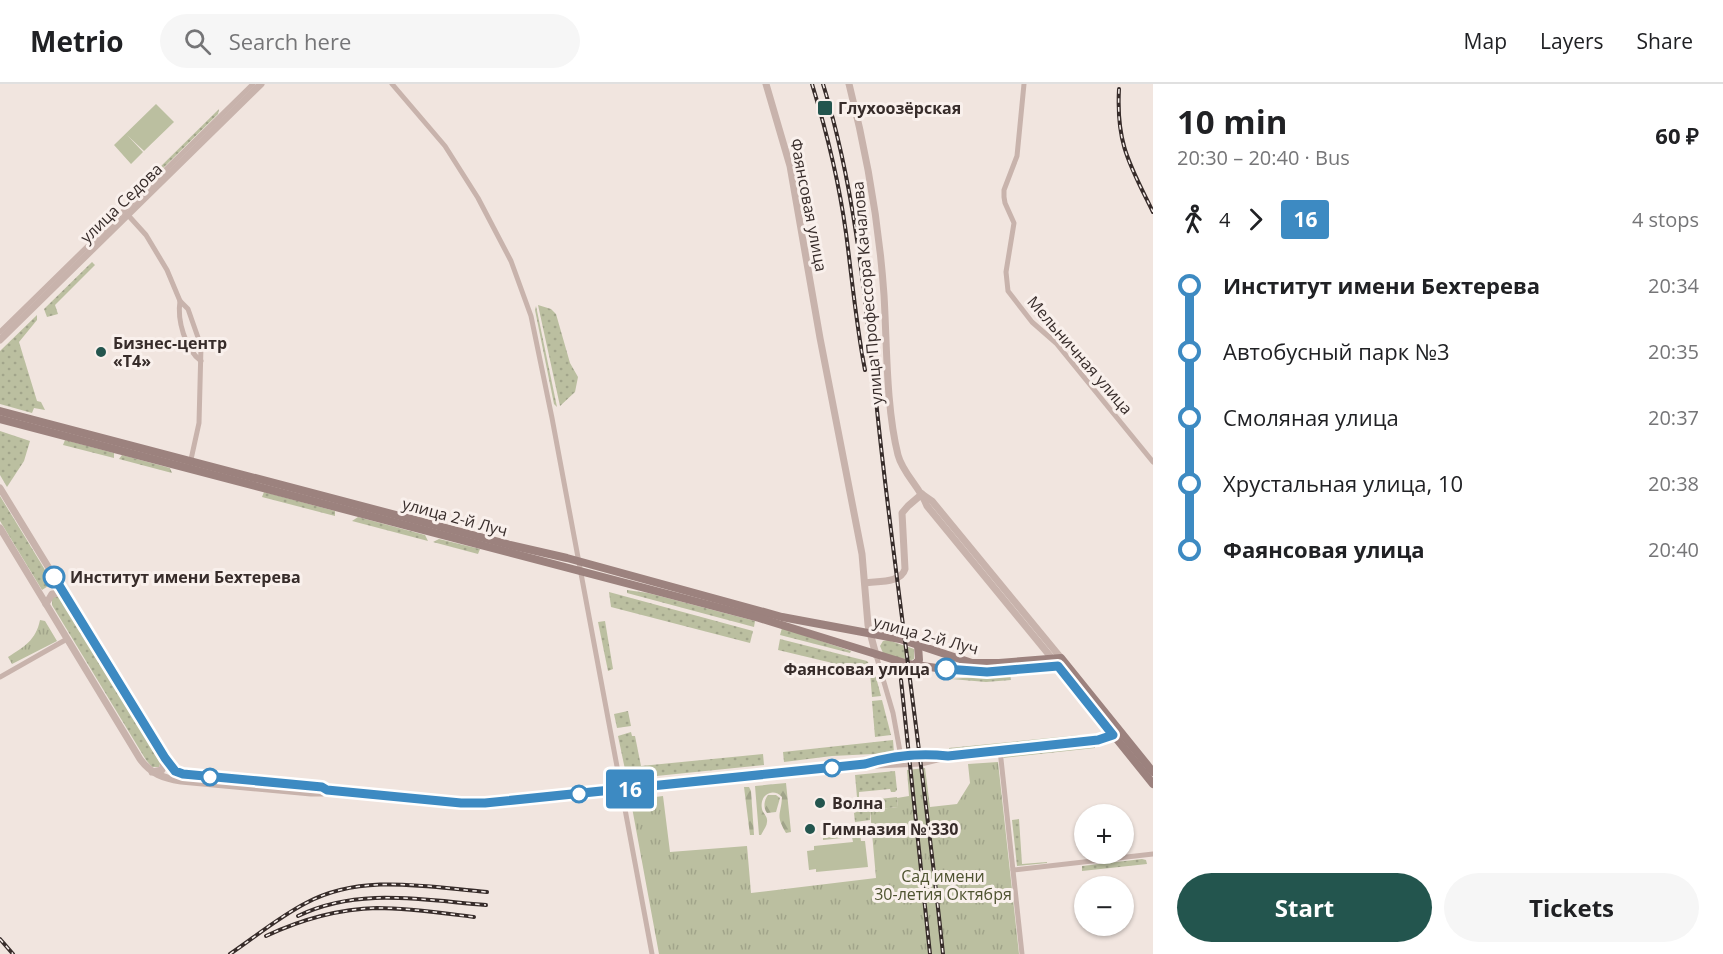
<!DOCTYPE html>
<html lang="en">
<head>
<meta charset="utf-8">
<style>
	:root { --surface:#fff; --page:#f6f6f6; --text:#202124; --muted:#757577; --line:#e0e0e0; --accent:#23554e }
	body { margin:0; font-family:"Open Sans",sans-serif; background:var(--page); color:var(--text); height:100vh; display:flex; flex-direction:column; font-size:22px; white-space:nowrap }
	* { box-sizing:border-box; margin:0 }
	p { font-size:20px; color:var(--muted) }
	.icon { flex:none; width:33px; height:33px; fill:none; stroke:currentColor; stroke-width:2; stroke-linecap:round; stroke-linejoin:round }
	.map { position:relative; flex:1; overflow:hidden }
	.details { display:flex; flex-direction:column; background:var(--surface); width:570px }
	.details>* { flex:none }
	.badge { padding:0 12px; border-radius:4px; font-size:21px; line-height:39px }
	.fabs { position:absolute; left:1074px; top:720px; display:grid; gap:12px }
	.fabs a { display:grid; place-items:center; width:60px; height:60px; border-radius:50%; background:var(--surface); box-shadow:0 2px 4px #0004; font-size:30px }
	.map>.badge { position:absolute; translate:-50% -50%; box-shadow:0 0 0 3px #fff }
	.legs { display:flex; align-items:center; gap:9px; height:66px; padding:0 24px; font-size:20px }
	.legs p { margin-inline-start:auto }
	.overview { display:flex; align-items:center; justify-content:space-between; height:102px; padding:0 24px }
	h1 { font-size:33px; font-weight:700; line-height:45px }
	.primary-button { display:flex; gap:12px; margin-top:auto; padding:12px 24px }
	.primary-button a { flex:1; height:69px; border-radius:36px; background:var(--accent); color:#fff; font-size:24px; font-weight:700; line-height:69px; text-align:center }
	.primary-button a+a { background:var(--page); color:var(--text) }
	ul { padding:0 24px; list-style:none }
	li { display:flex; align-items:center; gap:21px; height:66px; font-size:22px }
	li i { display:grid; place-items:center; width:9px; height:100%; margin:0 8px; background:currentColor }
	li i::after { content:''; width:15px; height:15px; margin:-8px; border:4px solid; border-radius:50%; background:var(--surface) }
	li p { margin-inline-start:auto }
	li:first-child i { background:linear-gradient(#0000 50%,currentColor 0) }
	li:last-child i { background:linear-gradient(currentColor 50%,#0000 0) }
	header { display:flex; align-items:center; gap:36px; box-sizing:border-box; height:84px; padding:0 30px; background:var(--surface); border-bottom:2px solid var(--line) }
	header strong { font-size:28px }
	nav { display:flex; gap:33px; margin-inline-start:auto; font-size:21px }
	.search { width:420px; height:54px; background:var(--page); display:flex; align-items:center; gap:15px; box-sizing:border-box; padding:0 21px; border-radius:33px; color:var(--muted); font-size:22px }
	main { display:flex; flex:1; min-height:0 }
	.map>svg:first-child { display:block }
	.grass { fill:url(#grass-dots) }
	.forest { fill:url(#forest-firs) }
	.park { fill:url(#park-tufts) }
	.pitch { fill:#bbbfa0 }
	.lines { fill:none; stroke-linecap:round; stroke-linejoin:round }
	.minor { stroke:#c8b3ac; stroke-width:5 }
	.tertiary { stroke:#c8b3ac; stroke-width:7 }
	.secondary { stroke:#9c827e; stroke-width:8 }
	.rail-casing { stroke:#372c2a; stroke-width:4 }
	.rail { stroke:#f9f0ec; stroke-width:1.5; stroke-dasharray:4.5; stroke-linecap:butt }
	.line-1-casing { stroke:#fff; stroke-width:14 }
	.line-1 { stroke:#3d8ac2; stroke-width:9 }
	.poi-dot { fill:#23554e; stroke:#f9f0ec; stroke-width:2 }
	.stop-1-dot { fill:#fff; stroke:#3d8ac2; stroke-width:3 }
	.labels { text-anchor:middle; stroke-width:6; stroke-linejoin:round; paint-order:stroke }
	.poi-label { font-size:16px; font-weight:bold; fill:#372c2a; stroke:#f9f0ec; text-anchor:start }
	.street-label { font-size:16px; fill:#372c2a; stroke:#f9f0ec }
	.stop-label { font-size:16px; font-weight:bold; fill:#372c2a; stroke:#f9f0ec; text-anchor:start }
	.park-label { font-size:16px; fill:#4e5330; stroke:#f9f0ec }
</style>
</head>
<body>
<header>
<strong>Metrio</strong>
<div class="search"><svg class="icon" aria-label="search" viewBox="0 0 24 24"><circle cx="10" cy="10" r="6"/><path d="M15 15l6 6"/></svg>Search here</div>
<nav><a>Map</a><a>Layers</a><a>Share</a></nav>
</header>
<main>
<div class="map">
<svg width="1153" height="870" viewBox="0 0 1153 870">
	<defs>
		<pattern id="grass-dots" width="8" height="8" patternUnits="userSpaceOnUse" patternTransform="scale(1.5)"><rect width="8" height="8" fill="#bbbfa0"/><path d="M2 2h.1M6 6h.1" fill="none" stroke="#a1a48a" stroke-width="1.8" stroke-linecap="round"/></pattern>
		<pattern id="forest-firs" width="22" height="20" patternUnits="userSpaceOnUse" patternTransform="scale(1.5)"><rect width="22" height="20" fill="#bbbfa0"/><path d="M5 1l3.5 6h-7zM16 11l3.5 6h-7z" fill="#a1a48a"/></pattern>
		<pattern id="park-tufts" width="24" height="20" patternUnits="userSpaceOnUse" patternTransform="scale(1.5)"><rect width="24" height="20" fill="#bbbfa0"/><path d="M3 7l-1-3M5 7V3M7 7l1-3M15 17l-1-3M17 17v-4M19 17l1-3" fill="none" stroke="#a1a48a"/></pattern>
	</defs>
	<rect width="100%" height="100%" fill="#f1e5df"/>
	<g class="grass">
		<polygon points="219,25 218,30 156,91 154,89"/>
		<polygon points="92,178 95,181 55,221 58,230 47,233 44,225"/>
		<polygon points="538,221 551,225 556,230 570,279 578,293 575,308 560,322"/>
		<polygon points="536,222 557,323 554,320 535,226"/>
		<polygon points="37,231 37,236 19,258 37,317 41,318 45,326 34,324 32,329 0,320 0,267"/>
		<polygon points="0,347 30,357 24,377 7,403 0,391"/>
		<polygon points="65,356 114,369 114,374 63,361"/>
		<polygon points="122,371 170,384 172,389 119,375"/>
		<polygon points="264,408 335,427 335,432 262,413"/>
		<polygon points="0,412 53,499 42,506 0,437"/>
		<polygon points="358,433 425,451 428,457 352,437"/>
		<polygon points="439,455 480,465 478,470 433,458"/>
		<polygon points="627,506 648,509 755,537 754,543 627,509"/>
		<polygon points="609,508 753,547 750,559 611,523"/>
		<polygon points="59,512 62,514 159,673 160,680 159,683 152,683 146,676 52,521 52,513"/>
		<polygon points="605,537 613,585 608,587 598,538"/>
		<polygon points="782,544 851,567 850,569 780,551"/>
		<polygon points="780,555 867,577 874,586 881,612 872,613 870,588 778,566"/>
		<polygon points="888,556 914,565 914,575 909,577 883,569 880,562 883,557"/>
		<polygon points="1010,590 1011,596 986,598 951,595"/>
		<polygon points="882,616 891,651 875,653 872,617"/>
		<polygon points="628,627 631,642 617,644 614,630"/>
		<polygon points="631,648 632,652 635,652 641,682 763,670 764,681 627,695 618,652"/>
		<polygon points="1080,651 1081,653 949,667 949,664"/>
		<polygon points="893,656 894,669 832,672 784,678 783,668"/>
		<polygon points="1095,661 1095,664 1003,674 1006,670"/>
		<polygon points="766,684 768,686 636,700 635,697"/>
		<polygon points="895,687 897,706 895,708 891,708 890,705 859,708 859,714 853,715 857,713 855,691"/>
		<polygon points="897,713 898,723 870,726 870,736 855,738 854,729 859,727 858,720 853,718 863,717 865,719 869,719 871,716"/>
		<polygon points="1019,735 1022,780 1047,778 1047,779 1017,782 1012,736"/>
		<polygon points="1142,775 1146,776 1147,780 1082,787 1082,782"/>
	</g>
	<g class="forest">
		<path d="M786 699 791 748 786 749C775 730 781 732 782 713 773 703 759 711 762 725 763 730 768 732 767 738 767 742 763 747 761 751H759L755 702Z"/>
		<polygon points="744,703 749,703 751,707 754,751 750,751"/>
		<path d="M768 711H776L780 714 776 728 767 729C763 724 764 716 768 711Z"/>
	</g>
	<g class="park">
		<path d="M40 536 45 537 57 557 12 580 8 573C24 563 36 556 40 536Z"/>
		<polygon points="998,678 1019,870 659,870 631,718 632,716 663,712 670,768 747,762 751,809 876,794 870,726 898,723 897,714 909,712 907,686 925,684 930,723 957,720 970,699 968,680"/>
	</g>
	<g class="pitch">
		<polygon points="156,20 174,38 144,67 127,51 143,68 131,80 114,61"/>
		<polygon points="860,748 861,757 865,757 868,783 816,788 816,785 809,786 807,767 814,766 814,762 853,758 852,753 823,756 823,754 851,751 852,749"/>
	</g>
	<g class="lines">
		<g class="minor">
			<polyline points="392,0 445,62 478,114 511,177 531,232 552,334 652,870"/>
			<polyline points="1024,0 1017,72 1004,106 1004,113 1005,119 1014,139 1006,188 1008,207 1032,238 1056,259 1153,378"/>
			<polyline points="127,130 146,151 167,186 180,217 188,225 201,262 199,339 190,380"/>
			<path d="M180 217C177 236 185 265 201 277"/>
			<polyline points="0,248 253,0"/>
			<polyline points="876,571 893,629 901,673"/>
			<polyline points="0,593 67,555"/>
			<polyline points="1000,666 1022,870"/>
			<polyline points="1013,786 1153,770"/>
		</g>
		<g class="tertiary">
			<polyline points="766,0 790,82 820,254 862,470 868,541 876,571"/>
			<path d="M849 0C867 70 879 139 884 211 887 261 886 323 898 371 903 390 920 403 927 422L1055 578"/>
			<polyline points="0,256 261,0"/>
			<path d="M0 404 165 674 175 687 183 690 322 703 327 706 461 719H485L865 680C891 672 921 669 948 672L1098 656 1118 649"/>
			<polyline points="922,410 932,417 1061,574 1059,578"/>
			<path d="M0 444 140 675C151 690 163 694 181 697L311 709H322L327 706"/>
			<path d="M865 499C878 497 901 499 905 485L902 429 908 422 922 410"/>
			<polyline points="46,520 52,510 64,509"/>
			<polyline points="877,681 921,679 946,673"/>
			<polyline points="152,688 162,686 165,674"/>
		</g>
		<g class="secondary">
			<polyline points="0,327 510,461 567,474 782,533 900,555 972,579 999,579 1061,574 1153,688"/>
			<polyline points="0,335 759,534 908,580 944,585 987,588 1058,582 1153,700"/>
			<polyline points="914,581 919,576 918,561"/>
		</g>
		<defs>
			<g id="rail">
				<path d="M812 0C827 49 839 98 846 149 852 194 856 240 865 286"/>
				<path d="M823 0C861 123 868 253 883 380 902 543 926 706 943 870"/>
				<path d="M1119 5C1116 60 1130 81 1153 128"/>
				<polyline points="901,596 930,870"/>
				<path d="M298 832C358 803 422 816 486 821"/>
				<path d="M266 852C300 836 339 825 377 824 409 824 442 829 474 833"/>
				<polyline points="0,855 13,870"/>
				<path d="M230 870C255 853 279 833 306 819 362 789 427 803 487 808"/>
			</g>
		</defs>
		<use href="#rail" class="rail-casing"/>
		<use href="#rail" class="rail"/>
	</g>
	<g class="lines">
		<defs>
			<path id="line-1" d="M54 493 165 674 175 687 183 690 322 703 327 706 461 719H485L865 680C891 672 921 669 948 672L1098 656 1113 651 1058 582 987 588 946 585"/>
		</defs>
		<use href="#line-1" class="line-1-casing"/>
		<use href="#line-1" class="line-1"/>
	</g>
	<g class="poi-dot">
		<rect x="817" y="16" width="16" height="16" rx="3"/>
		<circle cx="101" cy="268" r="6"/>
		<circle cx="820" cy="719" r="6"/>
		<circle cx="810" cy="745" r="6"/>
	</g>
	<g class="stop-1-dot">
		<circle cx="54" cy="493" r="10"/>
		<circle cx="946" cy="585" r="10"/>
		<circle cx="832" cy="684" r="8"/>
		<circle cx="210" cy="693" r="8"/>
		<circle cx="579" cy="710" r="8"/>
	</g>
	<g class="labels">
		<g class="poi-label">
			<text x="838" y="30">Глухоозёрская</text>
			<text x="113" y="265">Бизнес-центр<tspan x="113" dy="18">«Т4»</tspan></text>
			<text x="832" y="725">Волна</text>
			<text x="822" y="751">Гимназия № 330</text>
		</g>
		<g class="street-label">
			<text transform="translate(121 119) rotate(-44)" y="6">улица Седова</text>
			<text transform="translate(809 121) rotate(79)" y="6">Фаянсовая улица</text>
			<text transform="translate(867 209) rotate(-95)" y="6">улица Профессора Качалова</text>
			<text transform="translate(1080 271) rotate(49)" y="6">Мельничная улица</text>
			<text transform="translate(455 433) rotate(15)" y="6">улица 2-й Луч</text>
			<text transform="translate(926 551) rotate(15)" y="6">улица 2-й Луч</text>
		</g>
		<g class="stop-label">
			<text x="70" y="499">Институт имени Бехтерева</text>
			<text x="930" y="591" text-anchor="end">Фаянсовая улица</text>
		</g>
		<g class="park-label">
			<text x="943" y="798">Сад имени<tspan x="943" dy="18">30-летия Октября</tspan></text>
		</g>
	</g>
</svg>
<div class="fabs">
<a>+</a>
<a>−</a>
</div>
<b class="badge" style="left:630px;top:705px;background:#3d8ac2;color:#fff">16</b>
</div>
<section class="details">
<div class="overview"><div><h1>10 min</h1><p>20:30 – 20:40 · Bus</p></div><b>60 ₽</b></div>
<div class="legs"><svg class="icon" aria-label="walk" viewBox="0 0 24 24"><circle cx="13" cy="4" r="2"/><path d="M13 8l-2 6 4 7M11 14l-3 7M7 12l3-4h3l4 4"/></svg>4<svg class="icon" aria-label="forward" viewBox="0 0 24 24"><path d="M9 5l7 7-7 7"/></svg><b class="badge" style="background:#3d8ac2;color:#fff">16</b><p>4 stops</p></div>
<ul>
<li><i style="color:#3d8ac2"></i><b>Институт имени Бехтерева</b><p>20:34</p></li>
<li><i style="color:#3d8ac2"></i><span>Автобусный парк №3</span><p>20:35</p></li>
<li><i style="color:#3d8ac2"></i><span>Смоляная улица</span><p>20:37</p></li>
<li><i style="color:#3d8ac2"></i><span>Хрустальная улица, 10</span><p>20:38</p></li>
<li><i style="color:#3d8ac2"></i><b>Фаянсовая улица</b><p>20:40</p></li>
</ul>
<div class="primary-button"><a>Start</a><a>Tickets</a></div>
</section>
</main>
</body>
</html>
